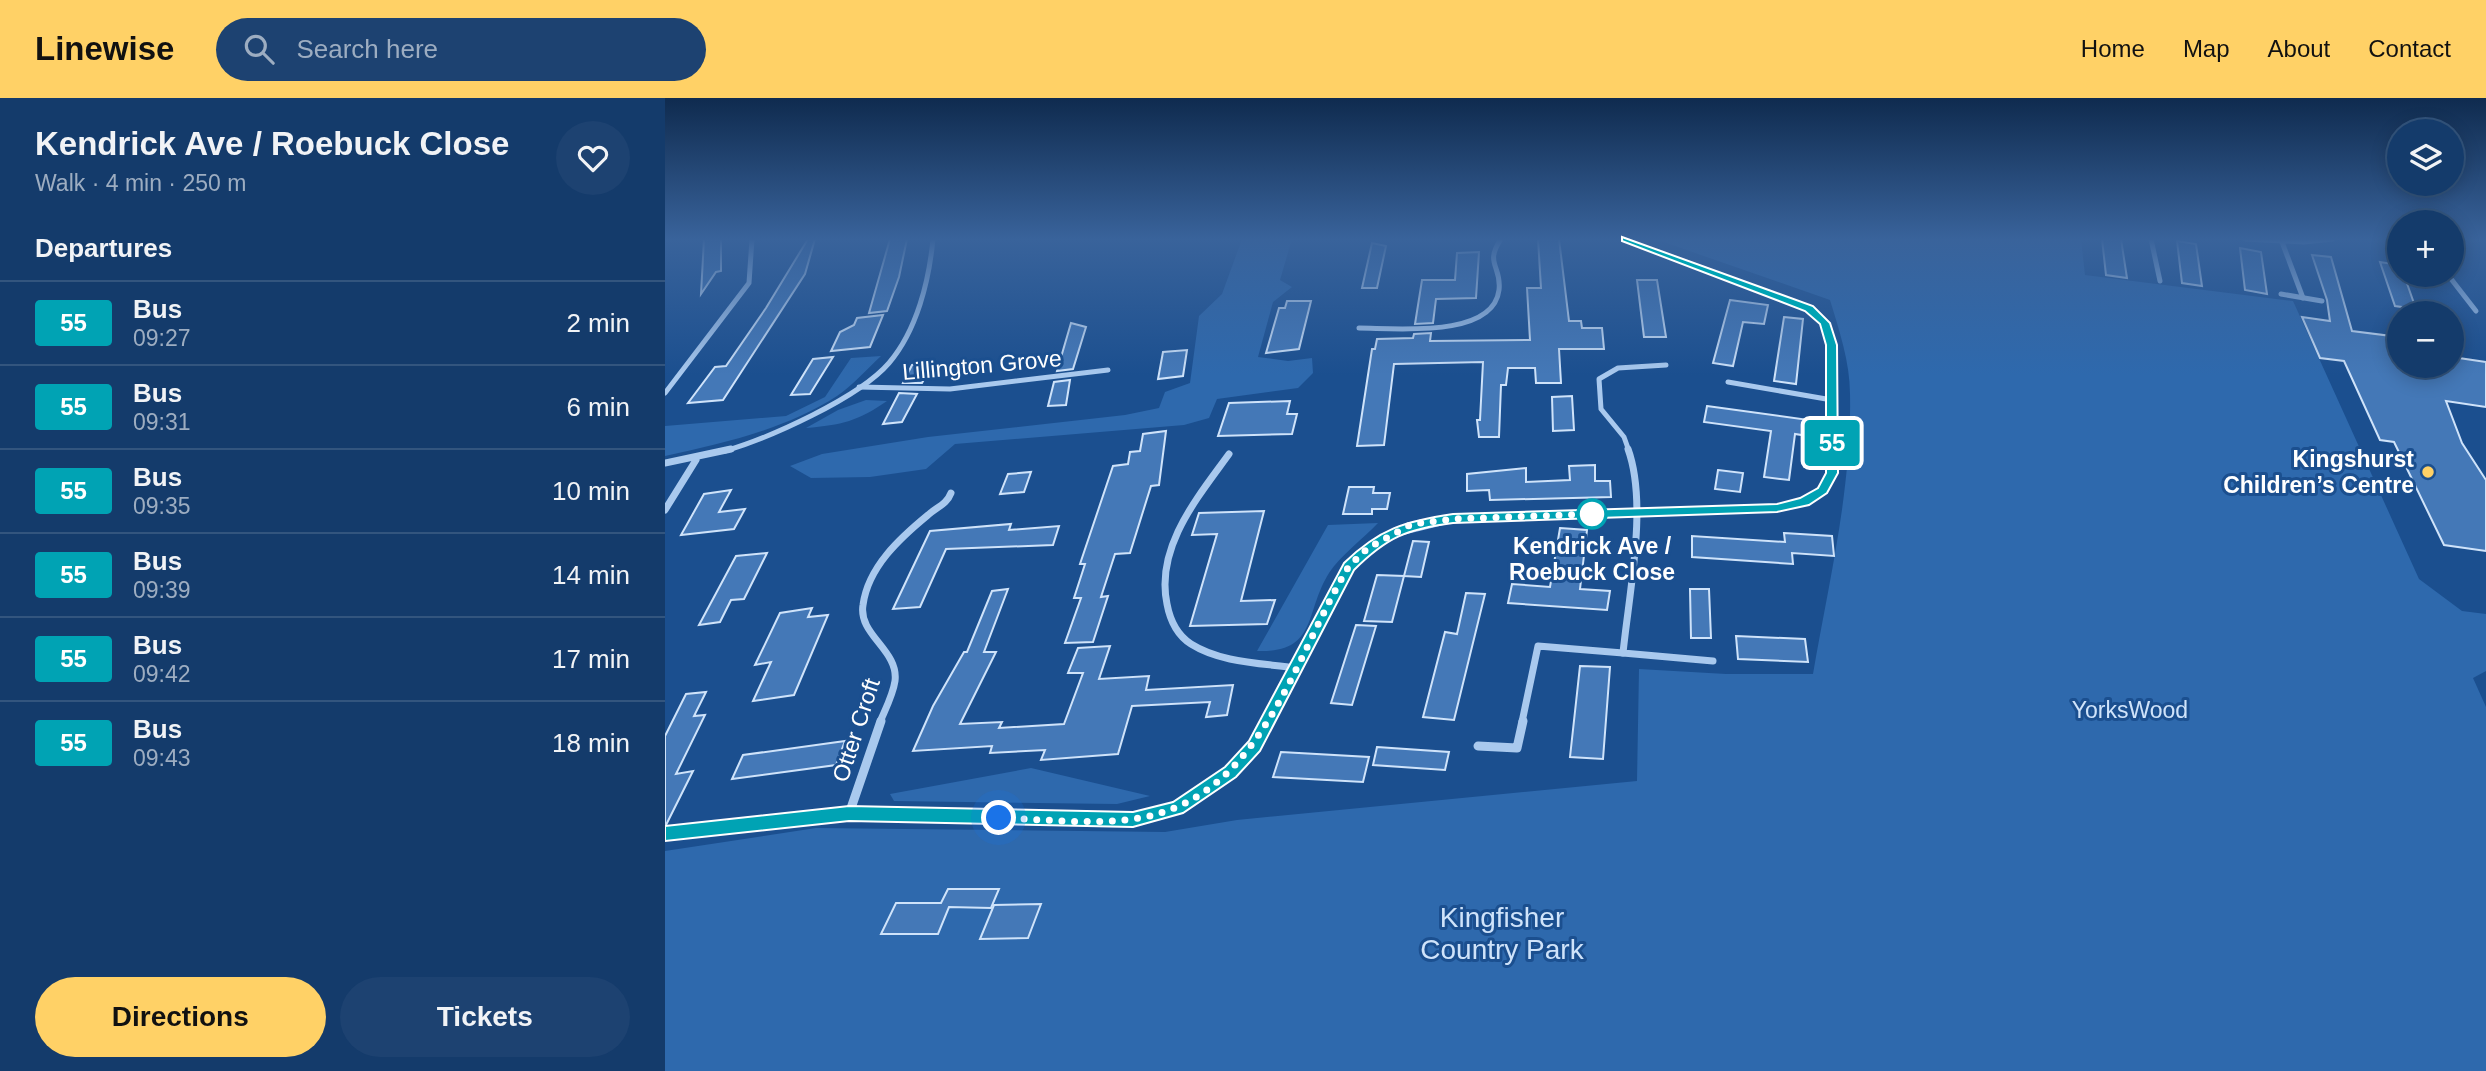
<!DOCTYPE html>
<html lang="en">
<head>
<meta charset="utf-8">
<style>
	:root { --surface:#143b6b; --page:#1d4271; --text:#f1f3f6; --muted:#9dadc1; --line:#33557e; --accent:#ffd166 }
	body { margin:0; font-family:Helvetica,sans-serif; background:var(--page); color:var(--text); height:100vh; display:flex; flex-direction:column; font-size:26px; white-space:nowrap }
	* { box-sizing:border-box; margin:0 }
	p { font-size:23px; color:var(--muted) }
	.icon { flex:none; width:38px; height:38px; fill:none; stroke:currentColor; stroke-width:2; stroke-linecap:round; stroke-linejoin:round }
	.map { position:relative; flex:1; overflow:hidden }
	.panel { display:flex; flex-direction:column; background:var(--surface); width:665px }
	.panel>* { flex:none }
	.badge { padding:0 14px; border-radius:5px; font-size:24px; line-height:46px }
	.controls { position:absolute; left:1722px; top:21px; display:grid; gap:14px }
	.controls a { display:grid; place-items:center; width:77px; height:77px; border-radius:50%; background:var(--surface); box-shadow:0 4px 18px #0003,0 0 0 2px var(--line); font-size:35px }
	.you { position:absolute; width:35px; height:35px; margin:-18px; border:5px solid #fff; border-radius:50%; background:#1a73e8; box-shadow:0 0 0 10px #1a73e833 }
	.map>.badge { position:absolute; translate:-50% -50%; box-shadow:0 0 0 4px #fff }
	h2 { padding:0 35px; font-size:26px; line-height:63px }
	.round { display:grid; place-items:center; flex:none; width:74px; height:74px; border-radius:37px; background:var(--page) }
	.headline { display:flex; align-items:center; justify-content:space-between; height:119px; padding:0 35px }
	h1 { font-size:33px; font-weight:600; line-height:52px }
	.button { display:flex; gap:14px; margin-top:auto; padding:14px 35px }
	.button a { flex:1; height:80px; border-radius:42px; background:var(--accent); color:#111; font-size:28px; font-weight:600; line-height:80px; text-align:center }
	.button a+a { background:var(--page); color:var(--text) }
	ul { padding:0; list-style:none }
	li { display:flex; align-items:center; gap:21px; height:84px; padding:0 35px; border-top:2px solid var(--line) }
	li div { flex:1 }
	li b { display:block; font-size:26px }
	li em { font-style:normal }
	li .badge { min-width:77px; font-weight:700; text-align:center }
	header { display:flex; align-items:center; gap:42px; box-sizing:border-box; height:98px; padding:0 35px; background:var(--accent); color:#111 }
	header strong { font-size:33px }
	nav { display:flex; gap:38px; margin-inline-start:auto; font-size:24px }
	.search { width:490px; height:63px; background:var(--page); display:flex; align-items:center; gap:18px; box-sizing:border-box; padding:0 24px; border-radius:38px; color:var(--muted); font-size:26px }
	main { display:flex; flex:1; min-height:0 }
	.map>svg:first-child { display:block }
	.green { fill:#2e69ad }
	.building { fill:#4478b7; stroke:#cfe3fa; stroke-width:2 }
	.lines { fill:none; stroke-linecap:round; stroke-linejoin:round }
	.minor-far2 { stroke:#a9c9ee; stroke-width:5 }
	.minor-far1 { stroke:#a9c9ee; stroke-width:7 }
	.minor { stroke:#a9c9ee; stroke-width:9 }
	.line { fill:#00a3b4; stroke:#fff; stroke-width:2 }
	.walk { stroke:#fff; stroke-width:7; stroke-dasharray:0 12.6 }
	.poi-dot { fill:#ffd166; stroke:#1b4f8f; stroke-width:2.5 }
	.stop-dot { fill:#fff; stroke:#00a3b4; stroke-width:3.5 }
	.labels { text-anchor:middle; stroke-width:6; stroke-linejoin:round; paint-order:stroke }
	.street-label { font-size:23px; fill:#fff; stroke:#1b4f8f }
	.poi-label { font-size:23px; font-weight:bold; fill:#fff; stroke:#1b4f8f; text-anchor:end }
	.stop-label { font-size:23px; font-weight:bold; fill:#fff; stroke:#1b4f8f }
	.park-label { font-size:23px; fill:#cfe3fa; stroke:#1b4f8f }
	.near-park-label { font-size:28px; fill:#cfe3fa; stroke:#1b4f8f }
</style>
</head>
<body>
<header>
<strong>Linewise</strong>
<div class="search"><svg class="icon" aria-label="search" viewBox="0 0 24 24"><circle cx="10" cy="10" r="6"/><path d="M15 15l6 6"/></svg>Search here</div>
<nav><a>Home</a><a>Map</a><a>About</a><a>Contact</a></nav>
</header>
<main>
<section class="panel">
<div class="headline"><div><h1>Kendrick Ave / Roebuck Close</h1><p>Walk · 4 min · 250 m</p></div><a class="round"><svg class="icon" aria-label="heart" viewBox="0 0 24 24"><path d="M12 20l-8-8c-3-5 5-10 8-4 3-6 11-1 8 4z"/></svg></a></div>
<h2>Departures</h2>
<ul>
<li><span class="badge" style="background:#00a3b4;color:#fff">55</span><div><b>Bus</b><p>09:27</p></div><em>2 min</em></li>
<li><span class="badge" style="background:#00a3b4;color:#fff">55</span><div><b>Bus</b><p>09:31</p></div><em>6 min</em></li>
<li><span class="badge" style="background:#00a3b4;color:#fff">55</span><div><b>Bus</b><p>09:35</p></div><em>10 min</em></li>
<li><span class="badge" style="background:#00a3b4;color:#fff">55</span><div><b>Bus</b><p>09:39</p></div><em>14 min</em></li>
<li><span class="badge" style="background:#00a3b4;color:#fff">55</span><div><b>Bus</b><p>09:42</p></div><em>17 min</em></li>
<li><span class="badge" style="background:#00a3b4;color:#fff">55</span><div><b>Bus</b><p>09:43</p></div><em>18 min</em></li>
</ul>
<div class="button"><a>Directions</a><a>Tickets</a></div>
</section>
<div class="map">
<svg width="1821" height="973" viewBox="0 0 1821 973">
	<rect width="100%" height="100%" fill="#1b4f8f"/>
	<g class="green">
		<polygon points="577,141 627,141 615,182 627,189 608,204 593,259 623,263 647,260 648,275 633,290 552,301 544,320 519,327 290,346 261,371 205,379 146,380 125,368 157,356 263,339 460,317 494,310 500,294 525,285 534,218 557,196"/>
		<path d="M990 141H1416L1420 177 1628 203 1754 481 1797 513 1821 516V573L1808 580 1821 609V973H0V753L151 730 500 734 572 722 972 683 974 571 1061 576H1148C1164 483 1187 390 1185 296 1185 264 1174 232 1165 202Z"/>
		<path d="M216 258C202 271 188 287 172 298 121 331 59 345 0 358V328L121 318 160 299 186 260Z"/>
		<path d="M201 302 222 303C193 323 177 327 141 330L173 312Z"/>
		<path d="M713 425C698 441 676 457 664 475 639 515 653 555 592 553L663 427Z"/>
		<polygon points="366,670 485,698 452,706 229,703 225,696"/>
	</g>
	<g class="building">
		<polygon points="39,141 56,141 56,173 51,174 36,196"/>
		<polygon points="143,141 150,141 140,176 58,302 23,305 50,269 61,268 101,210"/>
		<polygon points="225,141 242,141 234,179 222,213 204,215"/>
		<polygon points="873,141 894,141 904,223 916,223 917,230 937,230 939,251 894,251 896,285 871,285 870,270 843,270 841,287 836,287 834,339 814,339 812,322 815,322 818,264 729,266 719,347 692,348 707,251 710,251 712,241 748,240 749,236 766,235 765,243 865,242 862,190 876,190"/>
		<polygon points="1437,141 1456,141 1462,180 1441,177"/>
		<polygon points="1512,143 1531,146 1537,188 1517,185"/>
		<polygon points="707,145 721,148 712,190 697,190"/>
		<polygon points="1575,150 1596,154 1602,196 1580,192"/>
		<polygon points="814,154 811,200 771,201 768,225 750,226 757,182 790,182 792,155"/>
		<polygon points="1647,157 1666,159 1687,233 1734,239 1734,268 1787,268 1787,259 1821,264 1821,309 1781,303 1797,345 1821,382 1821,453 1779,447 1729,344 1715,342 1679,263 1655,260 1637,219 1665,223 1662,202"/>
		<polygon points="1715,164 1734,167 1734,177 1739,177 1751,211 1730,208"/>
		<polygon points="972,182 992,182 1001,239 979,239"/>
		<polygon points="1065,202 1103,207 1099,226 1078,224 1068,268 1048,265"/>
		<polygon points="622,203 646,203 634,251 601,255 614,210 620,210"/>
		<polygon points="218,217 205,249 166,253 175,234 189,227 192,220"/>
		<polygon points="1119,219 1138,221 1131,286 1109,283"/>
		<polygon points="406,225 421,229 408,271 392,273"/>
		<polygon points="522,252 518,278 493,281 498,254"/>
		<polygon points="168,259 145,296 126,297 148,261"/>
		<polygon points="268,265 257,285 238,285 247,267"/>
		<polygon points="405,282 401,307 383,308 389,284"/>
		<polygon points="234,295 252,296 237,324 218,326"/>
		<polygon points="907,298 909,332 888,333 887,299"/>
		<polygon points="625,303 622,316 632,316 627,336 553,338 564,305"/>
		<polygon points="1042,308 1151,323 1149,339 1130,336 1124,382 1099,379 1106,333 1039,324"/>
		<polygon points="501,333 494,387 486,388 465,455 450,456 436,499 443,498 428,544 400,545 416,500 409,500 420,466 415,466 448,368 463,366 465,354 475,353 478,336"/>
		<polygon points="930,367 930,383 945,383 946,399 825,402 824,392 802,393 802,376 861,370 861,384 905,382 904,368"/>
		<polygon points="1053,372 1078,375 1075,394 1050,391"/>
		<polygon points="366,374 359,394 335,396 343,376"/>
		<polygon points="684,389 709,389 708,395 725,395 722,411 707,411 707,416 678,416"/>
		<polygon points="66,392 54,414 80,411 69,431 16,437 39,396"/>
		<polygon points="599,413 576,503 610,502 602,526 525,528 552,436 527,437 534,415"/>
		<polygon points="346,426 344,432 394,428 388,447 281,451 255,509 228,511 265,433"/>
		<polygon points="895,430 922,432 915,491 945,493 942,512 843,505 847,486 885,489"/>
		<polygon points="1119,435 1167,438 1169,458 1127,455 1128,466 1027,459 1027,438 1120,444"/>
		<polygon points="748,443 764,444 756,479 739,478"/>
		<polygon points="102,455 79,501 66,502 55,524 34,527 71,458"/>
		<polygon points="712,477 739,478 727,524 699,523"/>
		<polygon points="343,491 319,554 331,554 295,626 337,624 334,630 399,626 418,575 403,575 413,550 445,548 434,581 484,578 481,592 568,587 562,617 541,619 545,604 467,608 453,656 376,662 380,652 325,655 327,648 248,653 268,608 299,554 302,554 327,493"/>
		<polygon points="1025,491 1044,491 1046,540 1026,540"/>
		<polygon points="801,495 820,496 789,622 758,619 780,534 792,536"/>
		<polygon points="147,510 143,519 163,517 129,597 88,603 106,564 90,567 115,515"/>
		<polygon points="691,527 711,528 687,607 666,605"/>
		<polygon points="1071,538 1140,541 1143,564 1073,561"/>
		<polygon points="915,568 945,569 938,661 905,659"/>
		<polygon points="41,594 29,618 40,617 11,676 28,673 0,729 0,638 21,596"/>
		<polygon points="180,643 171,667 67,681 78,657"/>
		<polygon points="712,649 784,654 780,672 708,667"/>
		<polygon points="616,654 704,659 698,684 608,679"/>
		<polygon points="283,791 334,791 326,810 284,809 273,836 216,836 231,805 276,805"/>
		<polygon points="376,806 363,840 315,841 329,807"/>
	</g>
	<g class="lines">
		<g class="minor-far2">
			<polyline points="960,141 1144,210 1160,225 1167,247 1167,353"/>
			<polyline points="1486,141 1495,183"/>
			<polyline points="1580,141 1639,144 1668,141"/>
			<polyline points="1617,144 1638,200"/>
			<polyline points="1783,177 1811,213"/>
			<polyline points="1616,196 1657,203"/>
			<path d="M694 230C729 230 828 241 834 192 837 168 819 166 836 141"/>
			<polyline points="1063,284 1167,302"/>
			<polyline points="194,289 285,291 443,272"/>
			<polyline points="0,295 84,185 87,141"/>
			<path d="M60 353C104 340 194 300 224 265 252 232 264 183 268 141"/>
			<polyline points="964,353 959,339 936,311 934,281 953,270 1001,267"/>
		</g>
		<g class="minor-far1">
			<path d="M963 351C983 406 964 495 958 555L1048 563"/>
			<path d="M564 356C533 399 490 449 502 506 505 522 512 537 526 546 556 565 597 565 631 570"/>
			<polyline points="0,365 66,351"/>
			<polyline points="0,412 31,362"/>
			<path d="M215 624C220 612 228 597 230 583 234 552 193 537 198 507 203 469 235 440 263 417 272 409 282 406 286 395"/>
			<path d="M602 624 684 469 708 448 731 435 788 421 1112 410C1150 401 1167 393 1167 351"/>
			<polyline points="857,624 873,548 958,555"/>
		</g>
		<g class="minor">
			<polyline points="813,648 852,650 858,623"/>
			<polyline points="184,716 216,623"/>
			<path d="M0 736 184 716 468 722C482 718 497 717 510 711 548 694 582 658 603 623"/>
		</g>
	</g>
	<linearGradient id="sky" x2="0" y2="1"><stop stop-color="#0f2b4f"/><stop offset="0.51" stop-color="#39639b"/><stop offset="1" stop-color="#39639b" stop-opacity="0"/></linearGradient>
	<rect width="1821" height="277" fill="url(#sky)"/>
	<path class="line" d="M957 139 1148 208 1165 225 1172 247 1173 375 1162 395 1144 407 1112 414 788 425C742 431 722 439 689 472L595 653 571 679 518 715 468 729 184 723 0 743V728L184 708 468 714 508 704 560 669 584 643 679 465C714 431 740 423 788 416L1112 406 1135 400 1153 390 1161 375V247L1155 226 1140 213 957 143Z"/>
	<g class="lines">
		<path class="walk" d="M334 720C378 721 425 727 468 721 596 704 627 562 684 468L703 450 747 426 788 421 927 416"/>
	</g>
	<circle class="poi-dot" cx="1763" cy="374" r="7"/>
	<circle class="stop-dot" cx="927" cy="416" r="14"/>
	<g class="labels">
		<g class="street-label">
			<text transform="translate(317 267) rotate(-5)" y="8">Lillington Grove</text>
			<text transform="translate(191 632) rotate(-72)" y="8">Otter Croft</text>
		</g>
		<g class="poi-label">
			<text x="1749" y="369">Kingshurst<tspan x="1749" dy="26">Children’s Centre</tspan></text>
		</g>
		<g class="stop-label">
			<text x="927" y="456">Kendrick Ave /<tspan x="927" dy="26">Roebuck Close</tspan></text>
		</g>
		<g class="park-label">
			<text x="1465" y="620">YorksWood</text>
		</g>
		<g class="near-park-label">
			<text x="837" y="829">Kingfisher<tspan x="837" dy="32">Country Park</tspan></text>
		</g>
	</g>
</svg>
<div class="controls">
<a><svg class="icon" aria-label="layers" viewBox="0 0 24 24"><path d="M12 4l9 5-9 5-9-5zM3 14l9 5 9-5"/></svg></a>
<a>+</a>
<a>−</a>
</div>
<div class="you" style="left:334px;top:720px"></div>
<b class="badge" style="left:1167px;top:345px;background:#00a3b4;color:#fff">55</b>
</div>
</main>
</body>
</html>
